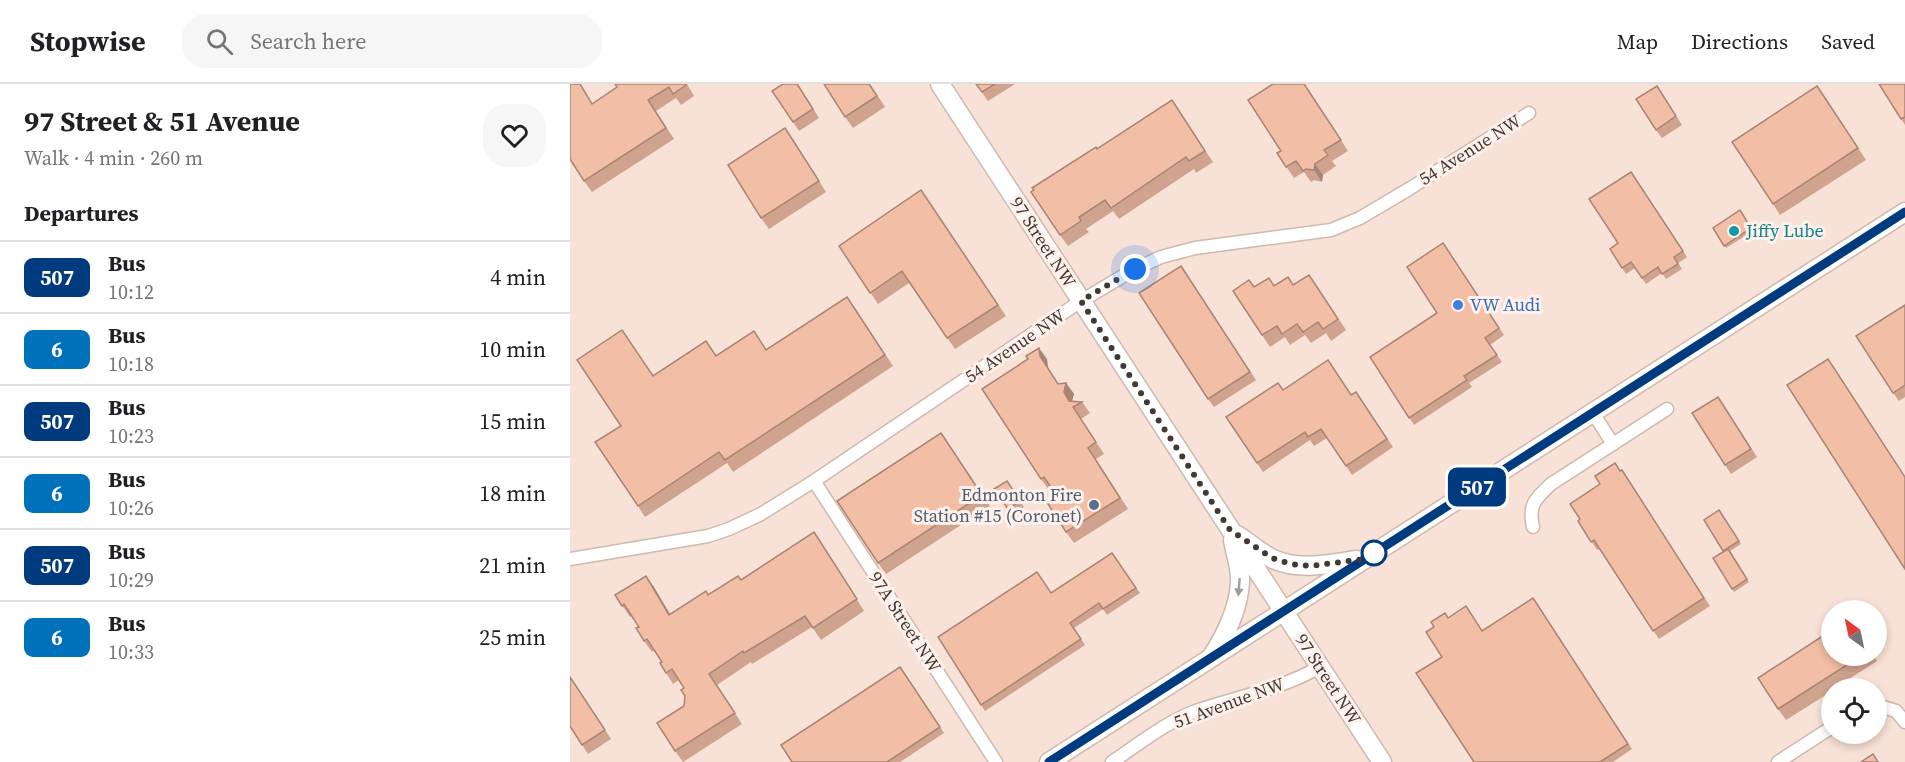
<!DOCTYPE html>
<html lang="en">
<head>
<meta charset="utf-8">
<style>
	:root { --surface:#fff; --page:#f6f6f6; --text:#202124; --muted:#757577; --line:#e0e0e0 }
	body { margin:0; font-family:"Source Serif 4",serif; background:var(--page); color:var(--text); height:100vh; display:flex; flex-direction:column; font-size:22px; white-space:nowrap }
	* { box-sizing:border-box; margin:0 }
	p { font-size:20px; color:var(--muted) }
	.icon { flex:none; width:33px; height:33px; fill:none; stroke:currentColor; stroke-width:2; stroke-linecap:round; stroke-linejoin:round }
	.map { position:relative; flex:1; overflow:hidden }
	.drawer { display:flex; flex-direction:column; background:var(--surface); width:570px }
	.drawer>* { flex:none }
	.badge { padding:0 12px; border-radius:9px; font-size:21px; line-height:39px }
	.needle { width:39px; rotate:327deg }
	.tools { position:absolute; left:1251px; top:516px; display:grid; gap:12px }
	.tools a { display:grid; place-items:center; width:66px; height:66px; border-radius:50%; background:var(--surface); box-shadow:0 3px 9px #0003; font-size:30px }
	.you { position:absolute; width:30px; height:30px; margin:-15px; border:4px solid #fff; border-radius:50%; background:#1a73e8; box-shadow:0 0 0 9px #1a73e833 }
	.map>.badge { position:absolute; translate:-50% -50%; box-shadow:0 0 0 3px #fff }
	h2 { padding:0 24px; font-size:22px; line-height:54px }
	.round { display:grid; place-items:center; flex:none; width:63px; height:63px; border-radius:24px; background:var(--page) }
	.overview { display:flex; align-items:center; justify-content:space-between; height:102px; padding:0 24px }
	h1 { font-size:28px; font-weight:700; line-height:45px }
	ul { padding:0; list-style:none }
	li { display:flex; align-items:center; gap:18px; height:72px; padding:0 24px; border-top:2px solid var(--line) }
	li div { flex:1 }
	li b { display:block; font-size:22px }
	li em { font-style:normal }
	li .badge { min-width:66px; font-weight:700; text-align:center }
	header { display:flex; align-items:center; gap:36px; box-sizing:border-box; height:84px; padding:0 30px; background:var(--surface); border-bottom:2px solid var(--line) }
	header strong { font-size:28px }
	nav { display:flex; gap:33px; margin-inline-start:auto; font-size:21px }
	.search { width:420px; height:54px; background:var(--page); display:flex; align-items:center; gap:15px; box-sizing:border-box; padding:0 21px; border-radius:24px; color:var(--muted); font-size:22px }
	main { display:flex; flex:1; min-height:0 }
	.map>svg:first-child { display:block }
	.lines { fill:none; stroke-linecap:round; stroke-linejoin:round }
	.street-casing { stroke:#ceb9ae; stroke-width:15 }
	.secondary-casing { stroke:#ceb9ae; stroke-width:21 }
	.street { stroke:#fff; stroke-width:12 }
	.secondary { stroke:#fff; stroke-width:18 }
	.wall { fill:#d0a38e }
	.shaded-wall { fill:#a98574 }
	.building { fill:#f2bea5; stroke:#a98574; stroke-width:1.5 }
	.oneway { fill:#a09c9a }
	.line-casing { stroke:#fff; stroke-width:14 }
	.line { stroke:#003b80; stroke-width:9 }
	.walk { stroke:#423935; stroke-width:6; stroke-dasharray:0 10.8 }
	.culture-dot { fill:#0f9aa8; stroke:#fef0ea; stroke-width:2 }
	.shop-dot { fill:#3f7fe0; stroke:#fef0ea; stroke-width:2 }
	.service-dot { fill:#5c6f8a; stroke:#fef0ea; stroke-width:2 }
	.stop-dot { fill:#fff; stroke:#003b80; stroke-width:3 }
	.labels { text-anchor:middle; stroke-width:6; stroke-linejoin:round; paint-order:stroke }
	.street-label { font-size:18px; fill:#423935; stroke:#fef0ea }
	.culture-label { font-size:18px; fill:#0d838f; stroke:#fef0ea; text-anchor:start }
	.shop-label { font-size:18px; fill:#366cbe; stroke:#fef0ea; text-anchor:start }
	.service-label { font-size:18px; fill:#4e5e75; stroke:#fef0ea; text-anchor:end }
</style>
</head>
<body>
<header>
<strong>Stopwise</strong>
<div class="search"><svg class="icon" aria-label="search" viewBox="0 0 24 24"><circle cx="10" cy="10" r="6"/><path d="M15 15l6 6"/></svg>Search here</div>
<nav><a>Map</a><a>Directions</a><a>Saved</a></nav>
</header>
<main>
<section class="drawer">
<div class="overview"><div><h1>97 Street &amp; 51 Avenue</h1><p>Walk · 4 min · 260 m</p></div><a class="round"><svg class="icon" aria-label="heart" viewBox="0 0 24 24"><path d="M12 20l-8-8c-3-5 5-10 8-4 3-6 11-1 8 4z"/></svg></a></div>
<h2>Departures</h2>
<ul>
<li><span class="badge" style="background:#003b80;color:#fff">507</span><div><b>Bus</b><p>10:12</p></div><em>4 min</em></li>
<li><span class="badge" style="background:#0072bc;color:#fff">6</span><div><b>Bus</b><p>10:18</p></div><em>10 min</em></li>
<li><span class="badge" style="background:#003b80;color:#fff">507</span><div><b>Bus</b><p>10:23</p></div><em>15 min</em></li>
<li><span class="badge" style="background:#0072bc;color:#fff">6</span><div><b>Bus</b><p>10:26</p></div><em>18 min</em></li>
<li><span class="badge" style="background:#003b80;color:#fff">507</span><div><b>Bus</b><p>10:29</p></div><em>21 min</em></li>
<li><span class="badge" style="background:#0072bc;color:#fff">6</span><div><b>Bus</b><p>10:33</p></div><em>25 min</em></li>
</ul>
</section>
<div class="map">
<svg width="1335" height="678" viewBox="0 0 1335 678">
	<rect width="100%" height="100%" fill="#f8e1d6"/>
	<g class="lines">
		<defs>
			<g id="street">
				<polyline points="1023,329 1043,360"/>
				<polyline points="244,397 426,678"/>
				<path d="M963 443C958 421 965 415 981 400L1097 325"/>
				<polyline points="0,475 138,452 159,445 191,430 244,397 511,217 565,185 591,173 625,164 761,146 790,134 839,105 959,29"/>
				<polyline points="1306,621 1326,627 1335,638"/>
				<path d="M542 678C569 660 596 638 626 627 664 614 715 604 749 583"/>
				<polyline points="1208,678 1262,643"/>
			</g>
			<g id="secondary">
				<polyline points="370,0 812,678"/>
				<path d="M667 451C679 458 690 469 703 475 729 487 760 480 787 476"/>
				<path d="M642 572C656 551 669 523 670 498 671 484 665 469 663 456"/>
				<polyline points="479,678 1335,128"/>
			</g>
		</defs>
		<use href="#street" class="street-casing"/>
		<use href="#secondary" class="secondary-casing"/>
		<use href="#street" class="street"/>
		<use href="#secondary" class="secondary"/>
	</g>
	<g class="wall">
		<polygon points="45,0 117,0 124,12 111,21 106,14 86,27 104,55 22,108 14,97 23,19 47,3"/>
		<polygon points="228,0 249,34 229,47 223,38"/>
		<polygon points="300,0 315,23 283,44 275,33"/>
		<polygon points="406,0 445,0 418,17"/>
		<polygon points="735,0 778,67 762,77 766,82 753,91 752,98 744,96 741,98 734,88 724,94 707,69 711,67"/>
		<polygon points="1309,0 1335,0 1335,41"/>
		<polygon points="1093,11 1112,41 1092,54 1086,46"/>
		<polygon points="1255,13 1296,76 1210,131 1203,120"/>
		<polygon points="602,16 643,78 626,89 624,85 549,135 543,127 516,145 519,148 498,162 490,151 527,65"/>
		<polygon points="223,55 256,108 199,145 191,134"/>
		<polygon points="1061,88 1117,173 1108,179 1112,185 1096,195 1092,189 1076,200 1065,184 1056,190 1040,165 1048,159"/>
		<polygon points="351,106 436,232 385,265 339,199 308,220 269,162"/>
		<polygon points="1170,126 1183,147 1156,164 1143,144"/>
		<polygon points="873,159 934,251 920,261 932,278 899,299 902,303 844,341 800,273 867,229"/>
		<polygon points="611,182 686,296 644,323 638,315"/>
		<polygon points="724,201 747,202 776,246 761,257 756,249 741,259 735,251 720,261 715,253 700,263 692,251 704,202"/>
		<polygon points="1335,221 1335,313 1329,317 1323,309"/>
		<polygon points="285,224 323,282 163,388 157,379 75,433 68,422 51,342 83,292 147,272 197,266"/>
		<polygon points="458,275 477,275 478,284 488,299 496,299 504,310 502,317 512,318 520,329 511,335 534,370 526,375 558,425 504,459 496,448 488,414 481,404 479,406 471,395"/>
		<polygon points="786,308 823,363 782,391 757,354 744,362 740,356 693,388 656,333 782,311"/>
		<polygon points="1154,322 1187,373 1161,390 1155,381"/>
		<polygon points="379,360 420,422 316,490 308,479"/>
		<polygon points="1045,379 1140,522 1089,555 1029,465 1027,466 1008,437 1010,435 1030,400"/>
		<polygon points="437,397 454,423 442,431 424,405"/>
		<polygon points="1149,426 1171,460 1160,467 1179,498 1164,508 1143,474 1153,467"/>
		<polygon points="244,448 294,527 251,556 242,543 182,580 181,578 147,601 172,640 113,678 105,667 114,622 115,612 114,604 109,596 103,600 90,579 92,578 85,566 82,568 74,557 69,543 61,532 60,533 45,511 76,492 100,531 171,496"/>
		<polygon points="542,469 570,509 537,531 533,525 504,544 515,561 415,627 411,621 481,509"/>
		<polygon points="963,514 1062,665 1043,678 904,678 872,573 878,534 912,547"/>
		<polygon points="1262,572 1304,572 1307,577 1265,604 1262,604 1262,607 1216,636 1208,625"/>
		<polygon points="330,583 374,649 330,678 222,678"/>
		<polygon points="0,593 41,655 18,670 0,642"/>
	</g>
	<g class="shaded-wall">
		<polygon points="745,80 753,91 752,98 744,86"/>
		<polygon points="469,264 477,275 478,284 494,308 496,299 504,310 501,320 507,328 470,272"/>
		<polygon points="76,492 84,503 107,542 99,531"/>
	</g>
	<g class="building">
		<polygon points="0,0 10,0 22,20 47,3 45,0 116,0 116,1 103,10 99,3 78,16 96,44 14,97 0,75"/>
		<polygon points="213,0 227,0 243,25 223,38 202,7"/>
		<polygon points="254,0 299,0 307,12 275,33"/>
		<polygon points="406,0 425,0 412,8"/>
		<polygon points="703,0 734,0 771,56 754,66 758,71 745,80 744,86 736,85 733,87 726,77 716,83 707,69 711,67 678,16"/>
		<polygon points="1309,0 1335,0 1335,33 1331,35"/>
		<polygon points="1087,2 1106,32 1086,46 1066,15"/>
		<polygon points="1247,2 1288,64 1203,120 1162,58"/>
		<polygon points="602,16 635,67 619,77 616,73 541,124 535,116 509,133 511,137 490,151 461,108 464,106 462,104 526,63 527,65"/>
		<polygon points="215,44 249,97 191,134 158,81"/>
		<polygon points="1061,88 1113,167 1104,173 1108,180 1092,190 1088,183 1072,194 1061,178 1052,184 1040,165 1048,159 1019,115"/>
		<polygon points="351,106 428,221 377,254 332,187 300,209 269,162"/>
		<polygon points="1170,126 1181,144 1154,162 1143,144"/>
		<polygon points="873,159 929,244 915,254 927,271 894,292 897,296 839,334 800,273 867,229 837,183"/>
		<polygon points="611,182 680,288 638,315 569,209"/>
		<polygon points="739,191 768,235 753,245 748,238 733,248 727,240 712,250 707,242 692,251 663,207 679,196 684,203 699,194 704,202 718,193 723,201"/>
		<polygon points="277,213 315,271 155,376 149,368 68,422 25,358 51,342 7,276 52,246 83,292 136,257 146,272 184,247 196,266"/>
		<polygon points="1335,221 1335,301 1323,309 1286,252"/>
		<polygon points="469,264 470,272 488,300 496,299 494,308 499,317 512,318 503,323 526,358 518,364 550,414 496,448 478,420 488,414 474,393 471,395 412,305 458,275 456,272"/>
		<polygon points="1258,275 1335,393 1335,485 1217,301"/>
		<polygon points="758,276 781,311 786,308 817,355 776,382 751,345 738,353 735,348 687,379 656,333 708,299 713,306"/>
		<polygon points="1148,313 1181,365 1155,381 1122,329"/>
		<polygon points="371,349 412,411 308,479 267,417"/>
		<polygon points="1045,379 1050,387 1052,386 1134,514 1083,547 1024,456 1021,458 1008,437 1010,435 1000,420 1030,400 1025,392"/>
		<polygon points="437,397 450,417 438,425 424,405"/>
		<polygon points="1149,426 1169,457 1153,467 1134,436"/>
		<polygon points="244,448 287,515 243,544 235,532 174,569 173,567 139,590 165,629 105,667 87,639 114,622 115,612 111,606 114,604 102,585 96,589 90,579 92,578 77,555 74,557 66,544 69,543 54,520 52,522 45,511 76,492 99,531 136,507 138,511 168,492 171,496"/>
		<polygon points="1158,465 1177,495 1162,505 1143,474"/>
		<polygon points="542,469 566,504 533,525 529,519 500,539 511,555 411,621 368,553 467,488 481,509"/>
		<polygon points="963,514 1058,660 1030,678 904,678 846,589 872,573 856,548 864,543 861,538 875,529 878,534 896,522 912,547"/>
		<polygon points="1262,546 1262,572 1291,572 1208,625 1188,594"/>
		<polygon points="330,583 370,643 317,678 222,678 211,661"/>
		<polygon points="0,593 35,646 12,661 0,642"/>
		<polygon points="1303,670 1308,678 1291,678"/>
	</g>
	<defs><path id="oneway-solid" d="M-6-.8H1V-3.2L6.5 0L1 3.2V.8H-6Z" transform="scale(1.5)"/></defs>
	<use class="oneway" href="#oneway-solid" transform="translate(669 503) rotate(95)"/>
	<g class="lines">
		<defs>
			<polyline id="line" points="479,678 1335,128"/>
		</defs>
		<use href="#line" class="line-casing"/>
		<use href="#line" class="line"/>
		<polyline class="walk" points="565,185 511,217 660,446 702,474 721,480 740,482 795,475 812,464 804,469"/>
	</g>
	<circle class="culture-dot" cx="1164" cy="147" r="6"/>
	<circle class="shop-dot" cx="888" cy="221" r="6"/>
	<circle class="service-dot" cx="524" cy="421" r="6"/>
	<circle class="stop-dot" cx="804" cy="469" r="12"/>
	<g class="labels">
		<g class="street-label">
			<text transform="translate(900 66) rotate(-32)" y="6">54 Avenue NW</text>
			<text transform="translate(473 158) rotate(57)" y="6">97 Street NW</text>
			<text transform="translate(445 262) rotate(-34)" y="6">54 Avenue NW</text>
			<text transform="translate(335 538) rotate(57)" y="6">97A Street NW</text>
			<text transform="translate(758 595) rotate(57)" y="6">97 Street NW</text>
			<text transform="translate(659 619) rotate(-20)" y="6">51 Avenue NW</text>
		</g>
		<g class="culture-label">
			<text x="1176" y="153">Jiffy Lube</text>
		</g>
		<g class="shop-label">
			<text x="900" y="227">VW Audi</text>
		</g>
		<g class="service-label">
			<text x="512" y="417">Edmonton Fire<tspan x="512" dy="21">Station #15 (Coronet)</tspan></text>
		</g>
	</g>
</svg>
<div class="tools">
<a><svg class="needle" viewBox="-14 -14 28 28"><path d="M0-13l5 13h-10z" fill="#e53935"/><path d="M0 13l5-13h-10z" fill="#757577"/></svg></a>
<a><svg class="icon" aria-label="locate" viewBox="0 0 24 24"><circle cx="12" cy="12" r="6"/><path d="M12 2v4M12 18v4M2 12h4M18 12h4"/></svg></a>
</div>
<div class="you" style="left:565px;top:185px"></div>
<b class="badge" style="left:907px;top:403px;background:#003b80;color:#fff">507</b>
</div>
</main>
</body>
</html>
